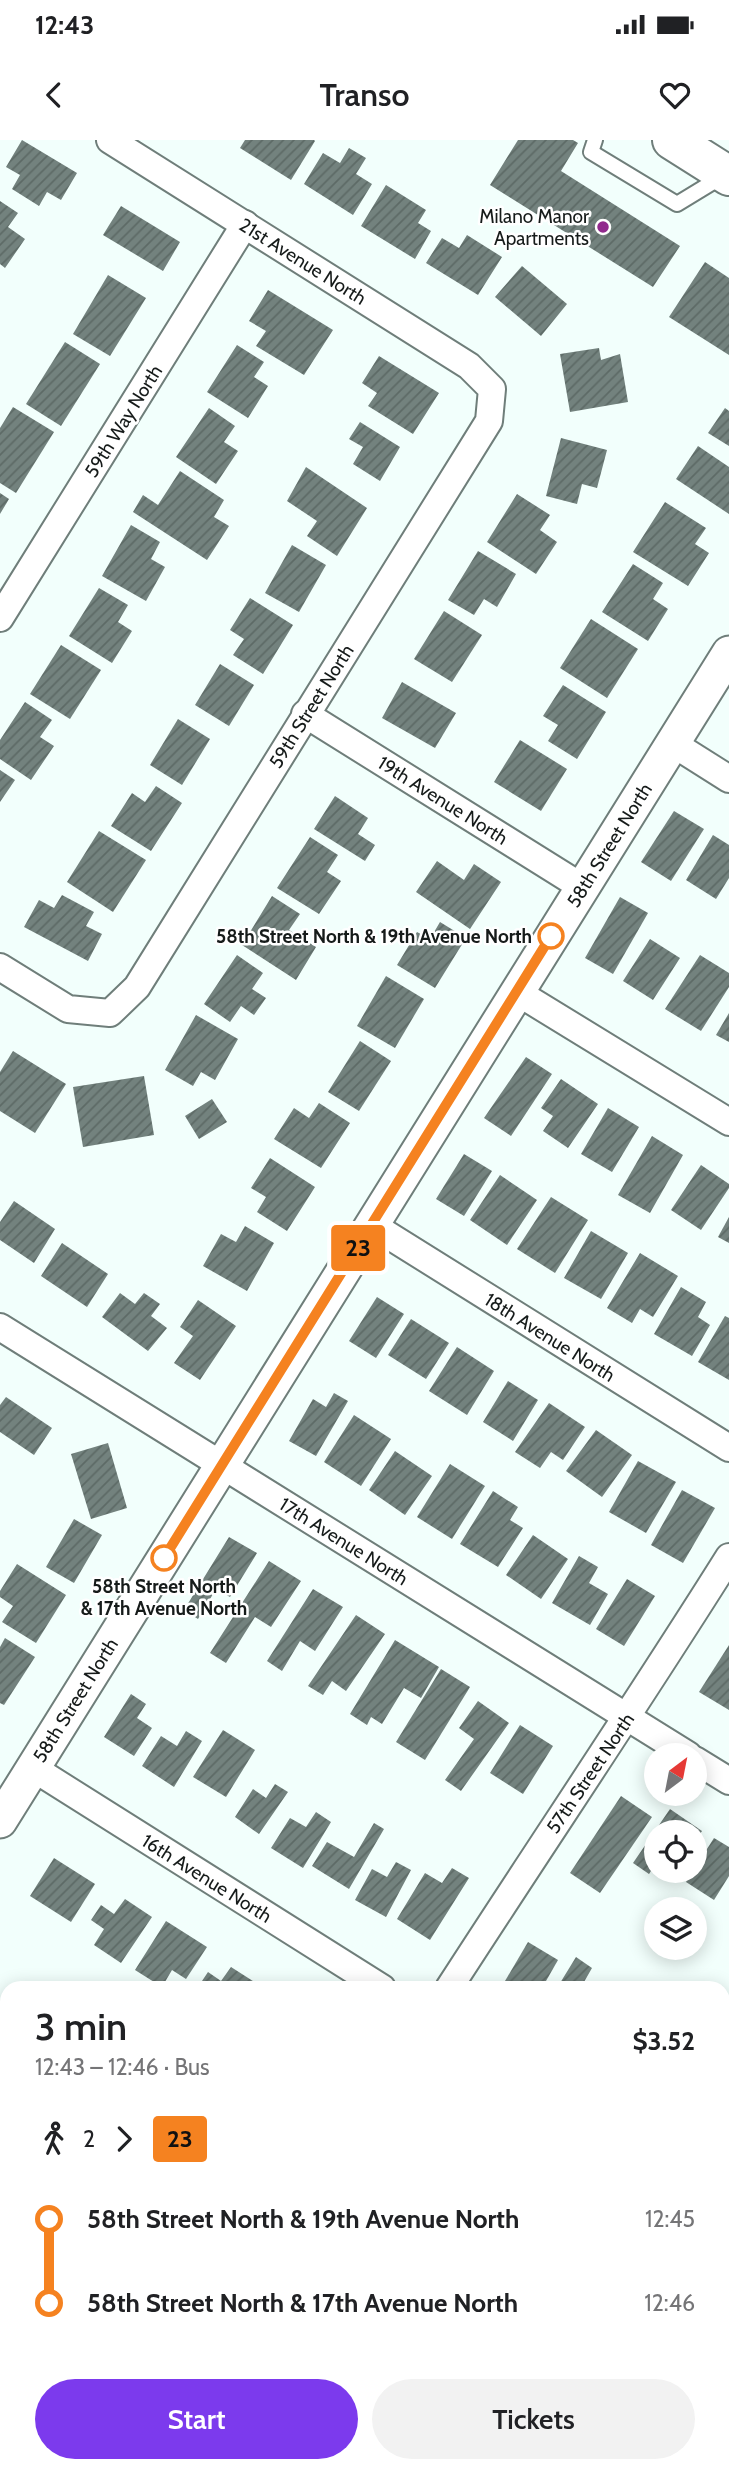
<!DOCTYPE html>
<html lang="en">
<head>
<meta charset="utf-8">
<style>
	:root { --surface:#fff; --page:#f2f2f2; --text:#202124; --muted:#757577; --accent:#7c3aed }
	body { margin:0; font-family:Cabin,sans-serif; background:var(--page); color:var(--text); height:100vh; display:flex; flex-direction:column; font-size:26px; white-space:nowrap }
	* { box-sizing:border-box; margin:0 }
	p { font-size:23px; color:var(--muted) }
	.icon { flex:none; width:38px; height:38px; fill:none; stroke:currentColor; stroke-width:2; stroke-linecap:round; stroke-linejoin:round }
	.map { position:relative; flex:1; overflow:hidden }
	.side { position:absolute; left:0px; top:1841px; width:730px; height:492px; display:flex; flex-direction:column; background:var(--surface); border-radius:21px 21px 0 0; box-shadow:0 4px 18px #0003 }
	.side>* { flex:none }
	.badge { padding:0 14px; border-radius:5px; font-size:24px; line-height:46px }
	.needle { width:46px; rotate:32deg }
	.buttons { position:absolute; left:644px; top:1603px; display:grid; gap:14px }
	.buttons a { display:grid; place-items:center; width:63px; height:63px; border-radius:50%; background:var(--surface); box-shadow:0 4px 18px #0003; font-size:35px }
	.map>.badge { position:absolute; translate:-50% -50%; box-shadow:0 0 0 4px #fff }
	.legs { display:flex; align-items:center; gap:10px; height:77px; padding:0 35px; font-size:23px }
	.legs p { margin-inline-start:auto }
	.summary { display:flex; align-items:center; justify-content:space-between; height:119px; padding:0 35px }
	h1 { font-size:38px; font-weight:600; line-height:52px }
	.button { display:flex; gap:14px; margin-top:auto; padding:14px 35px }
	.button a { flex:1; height:80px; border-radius:42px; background:var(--accent); color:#fff; font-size:28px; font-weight:600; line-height:80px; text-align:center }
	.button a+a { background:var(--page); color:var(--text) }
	ul { padding:0 35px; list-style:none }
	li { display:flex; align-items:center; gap:24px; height:84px; font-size:26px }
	li i { display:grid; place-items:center; width:10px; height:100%; margin:0 9px; background:currentColor }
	li i::after { content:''; width:18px; height:18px; margin:-9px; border:5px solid; border-radius:50%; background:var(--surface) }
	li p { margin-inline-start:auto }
	li:first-child i { background:linear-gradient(#0000 50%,currentColor 0) }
	li:last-child i { background:linear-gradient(currentColor 50%,#0000 0) }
	.status { display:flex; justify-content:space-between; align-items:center; height:49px; padding:0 35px; background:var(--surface); direction:ltr }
	.status svg { height:19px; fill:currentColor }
	header { display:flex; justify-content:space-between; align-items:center; height:91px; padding:0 35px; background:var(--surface); font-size:32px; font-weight:600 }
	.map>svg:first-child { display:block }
	.building { fill:url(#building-hatch) }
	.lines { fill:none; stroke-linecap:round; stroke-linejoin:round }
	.service-casing { stroke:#6f7e7a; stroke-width:18 }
	.minor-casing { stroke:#6f7e7a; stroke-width:30 }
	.tertiary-casing { stroke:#6f7e7a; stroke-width:37 }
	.secondary-casing { stroke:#6f7e7a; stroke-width:42 }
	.service { stroke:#fff; stroke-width:14 }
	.minor { stroke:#fff; stroke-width:26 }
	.tertiary { stroke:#fff; stroke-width:33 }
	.secondary { stroke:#fff; stroke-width:38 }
	.line-1-casing { stroke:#fff; stroke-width:16 }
	.line-1 { stroke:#f58220; stroke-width:10 }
	.poi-dot { fill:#91298d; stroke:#fff; stroke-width:2.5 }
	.stop-1-dot { fill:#fff; stroke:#f58220; stroke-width:3.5 }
	.labels { text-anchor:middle; stroke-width:5; stroke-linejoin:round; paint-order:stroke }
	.poi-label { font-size:19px; fill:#161b1a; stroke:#fff; text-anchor:end }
	.street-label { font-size:19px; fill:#161b1a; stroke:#fff }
	.stop-label { font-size:19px; font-weight:bold; fill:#161b1a; stroke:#fff; text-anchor:end }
</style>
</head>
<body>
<div class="status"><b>12:43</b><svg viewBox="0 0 49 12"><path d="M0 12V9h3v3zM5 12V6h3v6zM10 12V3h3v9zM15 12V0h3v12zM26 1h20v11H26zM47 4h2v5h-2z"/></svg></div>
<header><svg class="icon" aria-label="back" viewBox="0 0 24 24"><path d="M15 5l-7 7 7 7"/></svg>Transo<svg class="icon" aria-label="heart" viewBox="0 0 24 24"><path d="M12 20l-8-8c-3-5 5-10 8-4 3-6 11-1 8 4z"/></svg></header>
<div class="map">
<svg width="729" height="2332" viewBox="0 0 729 2332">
	<defs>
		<pattern id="building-hatch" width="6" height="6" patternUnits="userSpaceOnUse" patternTransform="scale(1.75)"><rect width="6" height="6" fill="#73827e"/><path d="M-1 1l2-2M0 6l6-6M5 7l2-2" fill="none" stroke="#5d6a66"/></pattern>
	</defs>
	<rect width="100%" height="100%" fill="#f2fffc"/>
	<g class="building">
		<polygon points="22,0 77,33 61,60 47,52 39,66 12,49 20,35 6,27"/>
		<polygon points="245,0 314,0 315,1 291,40 240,8"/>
		<polygon points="518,0 573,0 578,3 561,31 680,106 653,147 490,45"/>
		<polygon points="349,8 366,18 356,34 372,44 353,75 304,44 323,13 340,23"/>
		<polygon points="386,45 426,70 418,83 431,91 415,119 361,86"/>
		<polygon points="0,61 18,73 8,87 25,99 5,128 0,124"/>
		<polygon points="121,66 180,102 163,131 103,95"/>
		<polygon points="467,95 502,117 478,155 426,123 442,98 459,108"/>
		<polygon points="705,122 729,138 729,215 669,177"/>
		<polygon points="522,126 567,164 541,196 495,157"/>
		<polygon points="108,135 146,158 110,216 73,194"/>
		<polygon points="268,150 333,190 304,235 256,206 266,191 249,181"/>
		<polygon points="65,202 100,224 61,286 26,264"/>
		<polygon points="237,205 264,222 254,237 268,246 248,278 207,252"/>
		<polygon points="599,208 601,220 620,214 628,262 570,272 560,214"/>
		<polygon points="379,216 439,253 413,294 368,266 377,253 362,243"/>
		<polygon points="13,267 54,292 16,353 0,343 0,288"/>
		<polygon points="209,268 235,286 224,302 238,311 216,344 176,317"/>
		<polygon points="725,268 729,271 729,306 708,293"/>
		<polygon points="360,282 400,307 380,341 353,324 363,307 349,299"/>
		<polygon points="561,298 607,310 597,348 582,344 577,364 546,356"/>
		<polygon points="698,306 729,327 729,374 676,339"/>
		<polygon points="306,327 367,368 337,416 307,396 317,381 287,361"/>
		<polygon points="180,331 224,360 214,377 229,386 207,420 133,372 143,355 158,365"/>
		<polygon points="0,353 9,359 0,374"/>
		<polygon points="517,354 550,375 540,390 557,402 536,434 487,402"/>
		<polygon points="665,362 706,388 695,404 709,413 688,446 633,412"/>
		<polygon points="131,385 160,402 151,419 165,427 146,461 102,436"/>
		<polygon points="292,405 326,425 299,472 265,453"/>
		<polygon points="478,411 516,434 497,467 484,459 474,475 448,460"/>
		<polygon points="633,424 663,443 653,459 668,469 648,501 602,472"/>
		<polygon points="99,448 128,465 118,482 132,491 112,523 69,496"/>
		<polygon points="250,458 293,485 263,534 233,515 244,499 230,490"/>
		<polygon points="444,471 482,495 452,542 414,519"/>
		<polygon points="591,479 638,509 607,558 560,528"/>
		<polygon points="61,505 101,530 70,579 30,554"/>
		<polygon points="220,524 254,545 229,586 195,565"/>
		<polygon points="402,542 456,573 435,608 382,578"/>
		<polygon points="563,545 606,572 577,619 548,601 558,585 543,576"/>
		<polygon points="25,562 52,580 40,597 54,606 31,640 0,619 0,600"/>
		<polygon points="178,579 210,599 182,645 150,625"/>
		<polygon points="520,600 567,629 541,671 494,642"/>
		<polygon points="0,630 15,640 0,662"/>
		<polygon points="156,646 182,663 151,711 111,686 132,653 145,662"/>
		<polygon points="335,656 368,678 358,694 375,705 365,721 314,689"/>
		<polygon points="674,671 704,689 671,741 641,722"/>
		<polygon points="99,691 146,720 113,772 67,742"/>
		<polygon points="713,695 729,705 729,738 716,759 686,740"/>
		<polygon points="310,697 338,715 327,732 341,741 319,774 277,748"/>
		<polygon points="437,721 464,740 474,724 501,742 470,789 416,752"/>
		<polygon points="62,755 94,772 86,786 102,794 88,821 24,787 39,760 54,768"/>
		<polygon points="272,756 300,774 289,790 316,807 296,840 242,805"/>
		<polygon points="620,757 648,773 613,834 585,818"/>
		<polygon points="440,782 466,798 435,848 397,825 417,792 430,799"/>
		<polygon points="650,799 680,818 653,860 623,841"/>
		<polygon points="237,815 263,833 252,849 266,858 254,875 241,866 230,882 204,864"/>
		<polygon points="700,815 729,833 729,847 701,891 665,869"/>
		<polygon points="386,836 424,859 395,908 357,886"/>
		<polygon points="729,873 729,902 716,895"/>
		<polygon points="196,875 238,899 215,940 201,932 193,946 165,930"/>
		<polygon points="360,901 391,921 359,971 328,952"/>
		<polygon points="13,911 66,944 35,993 0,971 0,932"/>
		<polygon points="526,917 552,934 511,996 484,978"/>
		<polygon points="144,936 154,995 83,1007 73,947"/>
		<polygon points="561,939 598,964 568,1008 543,991 553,976 541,968"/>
		<polygon points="212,959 227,982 199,999 185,976"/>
		<polygon points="319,963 350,983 321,1028 274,999 294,968 309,978"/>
		<polygon points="608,968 639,987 612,1032 581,1014"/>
		<polygon points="652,996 683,1015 650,1073 618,1055"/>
		<polygon points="464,1014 492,1031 464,1076 436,1059"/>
		<polygon points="270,1018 315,1047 287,1091 257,1072 266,1057 251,1048"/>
		<polygon points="701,1025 729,1044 729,1048 701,1090 671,1070"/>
		<polygon points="500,1035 537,1060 507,1105 470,1080"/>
		<polygon points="551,1057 588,1080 555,1133 517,1109"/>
		<polygon points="14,1061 55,1089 34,1123 0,1100 0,1082"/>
		<polygon points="729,1077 729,1103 718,1097"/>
		<polygon points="245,1086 274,1103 247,1151 203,1126 221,1094 236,1102"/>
		<polygon points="591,1091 628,1113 601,1159 564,1138"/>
		<polygon points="62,1103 108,1134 87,1167 41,1136"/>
		<polygon points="640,1113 678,1136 653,1177 640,1169 632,1183 607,1168"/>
		<polygon points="681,1147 706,1162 698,1177 710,1185 692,1216 654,1194"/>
		<polygon points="120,1153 135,1164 144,1153 160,1164 151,1176 167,1188 148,1211 102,1177"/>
		<polygon points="377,1157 404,1174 376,1218 349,1201"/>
		<polygon points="198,1160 236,1186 200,1240 174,1223 193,1196 180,1187"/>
		<polygon points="725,1176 729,1178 729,1240 698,1222"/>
		<polygon points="411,1179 449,1203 426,1239 388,1215"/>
		<polygon points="457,1207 494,1231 467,1275 429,1251"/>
		<polygon points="508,1241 538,1260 513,1301 483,1282"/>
		<polygon points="334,1253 348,1261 316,1316 289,1301 313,1259 326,1267"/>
		<polygon points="6,1257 52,1288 34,1315 0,1292 0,1265"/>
		<polygon points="549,1263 585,1287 563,1320 551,1312 540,1328 515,1312"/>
		<polygon points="354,1275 391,1299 361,1346 324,1322"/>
		<polygon points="596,1290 632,1315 602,1357 566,1331"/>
		<polygon points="108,1303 127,1368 91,1379 71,1314"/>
		<polygon points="395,1311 432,1336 405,1375 369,1350"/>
		<polygon points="638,1321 676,1342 646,1393 609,1372"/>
		<polygon points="450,1324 485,1346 452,1399 417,1377"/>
		<polygon points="682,1350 715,1368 683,1423 651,1405"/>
		<polygon points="493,1351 518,1367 510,1380 523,1388 498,1427 460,1404"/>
		<polygon points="74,1379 102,1395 74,1443 46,1427"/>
		<polygon points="533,1395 568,1419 541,1459 506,1435"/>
		<polygon points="229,1397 257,1413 230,1457 216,1449 198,1479 184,1470"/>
		<polygon points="579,1416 598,1427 589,1443 608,1454 590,1485 552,1463"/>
		<polygon points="269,1421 301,1441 271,1487 255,1477 226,1523 210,1513"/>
		<polygon points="17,1424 66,1455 36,1503 2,1482 13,1466 0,1457 0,1451"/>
		<polygon points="627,1439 655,1456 624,1506 596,1489"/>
		<polygon points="313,1449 343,1467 315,1511 300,1501 282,1531 267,1521"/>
		<polygon points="356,1475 385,1494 346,1551 332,1541 323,1555 308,1546"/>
		<polygon points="5,1498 35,1517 4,1565 0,1563 0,1507"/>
		<polygon points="395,1500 439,1527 421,1558 404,1548 382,1584 371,1577 367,1585 350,1574"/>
		<polygon points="729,1505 729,1570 699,1552"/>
		<polygon points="441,1529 470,1547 425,1620 396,1602"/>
		<polygon points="131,1554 146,1564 137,1578 152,1588 134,1616 104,1597"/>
		<polygon points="478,1561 509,1583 461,1651 445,1640 474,1599 459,1588"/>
		<polygon points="520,1585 553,1606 523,1654 490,1633"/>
		<polygon points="223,1590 255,1610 226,1657 193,1637"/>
		<polygon points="186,1591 202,1601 174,1647 142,1626 161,1596 177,1606"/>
		<polygon points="275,1644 288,1652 259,1694 235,1677 253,1649 266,1658"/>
		<polygon points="621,1656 652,1677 600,1753 570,1733"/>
		<polygon points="670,1669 702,1691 695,1701 695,1692 656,1692 656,1723 649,1734 633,1723"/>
		<polygon points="316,1672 331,1682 303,1728 271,1708 290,1678 306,1687"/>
		<polygon points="374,1683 384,1689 349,1749 312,1726 327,1702 354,1717"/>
		<polygon points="714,1698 729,1707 729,1736 714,1760 686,1742"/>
		<polygon points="54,1718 95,1744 71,1782 30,1756"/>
		<polygon points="396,1722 411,1730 386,1777 355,1760 372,1729 387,1737"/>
		<polygon points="452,1728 469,1738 430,1800 397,1779 425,1733 442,1743"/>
		<polygon points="125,1759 152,1777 121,1823 94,1805 104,1789 91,1780 101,1765 114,1774"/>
		<polygon points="166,1781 207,1807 186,1839 172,1830 162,1847 135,1830"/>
		<polygon points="528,1802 558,1820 542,1848 515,1848 505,1841"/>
		<polygon points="576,1817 592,1828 584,1842 593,1848 557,1848"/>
		<polygon points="231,1827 259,1845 257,1848 198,1847 208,1832 221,1841"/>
		<polygon points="7,1917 7,1941 0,1937 0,1928"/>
		<polygon points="729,1956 729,1993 723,1989 723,1966"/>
		<polygon points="7,2096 7,2131 0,2142 0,2102"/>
		<polygon points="723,2125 729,2128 729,2200 723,2211"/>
		<polygon points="49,2326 80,2326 86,2330 45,2332"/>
		<polygon points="291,2326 347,2326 343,2332 301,2332"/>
		<polygon points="363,2326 376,2326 386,2332 359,2332"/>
		<polygon points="601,2326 655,2326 651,2332 610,2332"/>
	</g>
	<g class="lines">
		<defs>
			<polyline id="service" points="595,0 591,12 677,64 723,36"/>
			<g id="minor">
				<polyline points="0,478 245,84"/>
				<polyline points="305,574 582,747"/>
				<polyline points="672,603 729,639"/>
				<polyline points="0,827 68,869 110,873 137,847 489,281 492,249 469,226 110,0"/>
				<polyline points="517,852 729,982"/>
				<polyline points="372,1085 729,1308"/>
				<polyline points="0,1187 688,1615"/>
				<polyline points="695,1620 729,1641"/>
				<polyline points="33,1628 382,1848"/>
				<path d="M449 1848C542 1704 638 1562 729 1417"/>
				<polyline points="0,2025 7,2029"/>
				<polyline points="723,2060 729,2064"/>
				<polyline points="723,2298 729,2288"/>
				<polyline points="483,2326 493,2332"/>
				<polyline points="153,2332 156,2326"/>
				<polyline points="702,2332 706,2326"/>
			</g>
			<polyline id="tertiary" points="0,1681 729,513"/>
			<polyline id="secondary" points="672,0 729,36"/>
		</defs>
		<use href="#service" class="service-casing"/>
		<use href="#minor" class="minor-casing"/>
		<use href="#tertiary" class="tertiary-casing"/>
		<use href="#secondary" class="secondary-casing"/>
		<use href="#service" class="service"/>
		<use href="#minor" class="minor"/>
		<use href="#tertiary" class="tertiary"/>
		<use href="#secondary" class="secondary"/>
	</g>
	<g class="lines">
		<defs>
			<polyline id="line-1" points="164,1418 551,796"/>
		</defs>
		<use href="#line-1" class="line-1-casing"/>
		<use href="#line-1" class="line-1"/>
	</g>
	<circle class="poi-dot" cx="603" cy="87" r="7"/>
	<g class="stop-1-dot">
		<circle cx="551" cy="796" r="12"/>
		<circle cx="164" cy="1418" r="12"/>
	</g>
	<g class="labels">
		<g class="poi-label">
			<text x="589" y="83">Milano Manor<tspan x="589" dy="22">Apartments</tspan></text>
		</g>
		<g class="street-label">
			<text transform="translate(303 121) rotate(32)" y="7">21st Avenue North</text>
			<text transform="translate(123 281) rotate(-58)" y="7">59th Way North</text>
			<text transform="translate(311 566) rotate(-58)" y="7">59th Street North</text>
			<text transform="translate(443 660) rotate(32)" y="7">19th Avenue North</text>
			<text transform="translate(609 705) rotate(-58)" y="7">58th Street North</text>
			<text transform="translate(550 1197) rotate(32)" y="7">18th Avenue North</text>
			<text transform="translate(344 1401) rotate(32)" y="7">17th Avenue North</text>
			<text transform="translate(75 1560) rotate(-58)" y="7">58th Street North</text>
			<text transform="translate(590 1633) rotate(-56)" y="7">57th Street North</text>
			<text transform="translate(207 1738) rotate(32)" y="7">16th Avenue North</text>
		</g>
		<g class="stop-label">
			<text x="532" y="803">58th Street North &amp; 19th Avenue North</text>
			<text x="164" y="1453" text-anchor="middle">58th Street North<tspan x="164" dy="22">&amp; 17th Avenue North</tspan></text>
		</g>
	</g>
</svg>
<div class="buttons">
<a><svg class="needle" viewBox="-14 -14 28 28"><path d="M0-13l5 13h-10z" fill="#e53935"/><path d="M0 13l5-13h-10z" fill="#757577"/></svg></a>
<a><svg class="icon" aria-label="locate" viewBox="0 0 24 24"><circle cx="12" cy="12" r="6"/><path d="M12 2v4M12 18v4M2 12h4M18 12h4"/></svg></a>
<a><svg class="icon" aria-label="layers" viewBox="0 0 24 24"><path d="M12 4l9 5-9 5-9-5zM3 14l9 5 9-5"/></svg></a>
</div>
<b class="badge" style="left:358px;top:1108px;background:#f58220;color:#111">23</b>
<section class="side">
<div class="summary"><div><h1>3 min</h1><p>12:43 – 12:46 · Bus</p></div><b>$3.52</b></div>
<div class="legs"><svg class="icon" aria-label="walk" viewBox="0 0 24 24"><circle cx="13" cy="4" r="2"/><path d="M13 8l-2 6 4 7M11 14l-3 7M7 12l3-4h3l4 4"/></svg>2<svg class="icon" aria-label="forward" viewBox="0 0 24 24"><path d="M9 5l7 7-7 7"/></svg><b class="badge" style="background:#f58220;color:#111">23</b></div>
<ul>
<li><i style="color:#f58220"></i><b>58th Street North &amp; 19th Avenue North</b><p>12:45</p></li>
<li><i style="color:#f58220"></i><b>58th Street North &amp; 17th Avenue North</b><p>12:46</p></li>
</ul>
<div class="button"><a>Start</a><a>Tickets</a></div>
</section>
</div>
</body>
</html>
